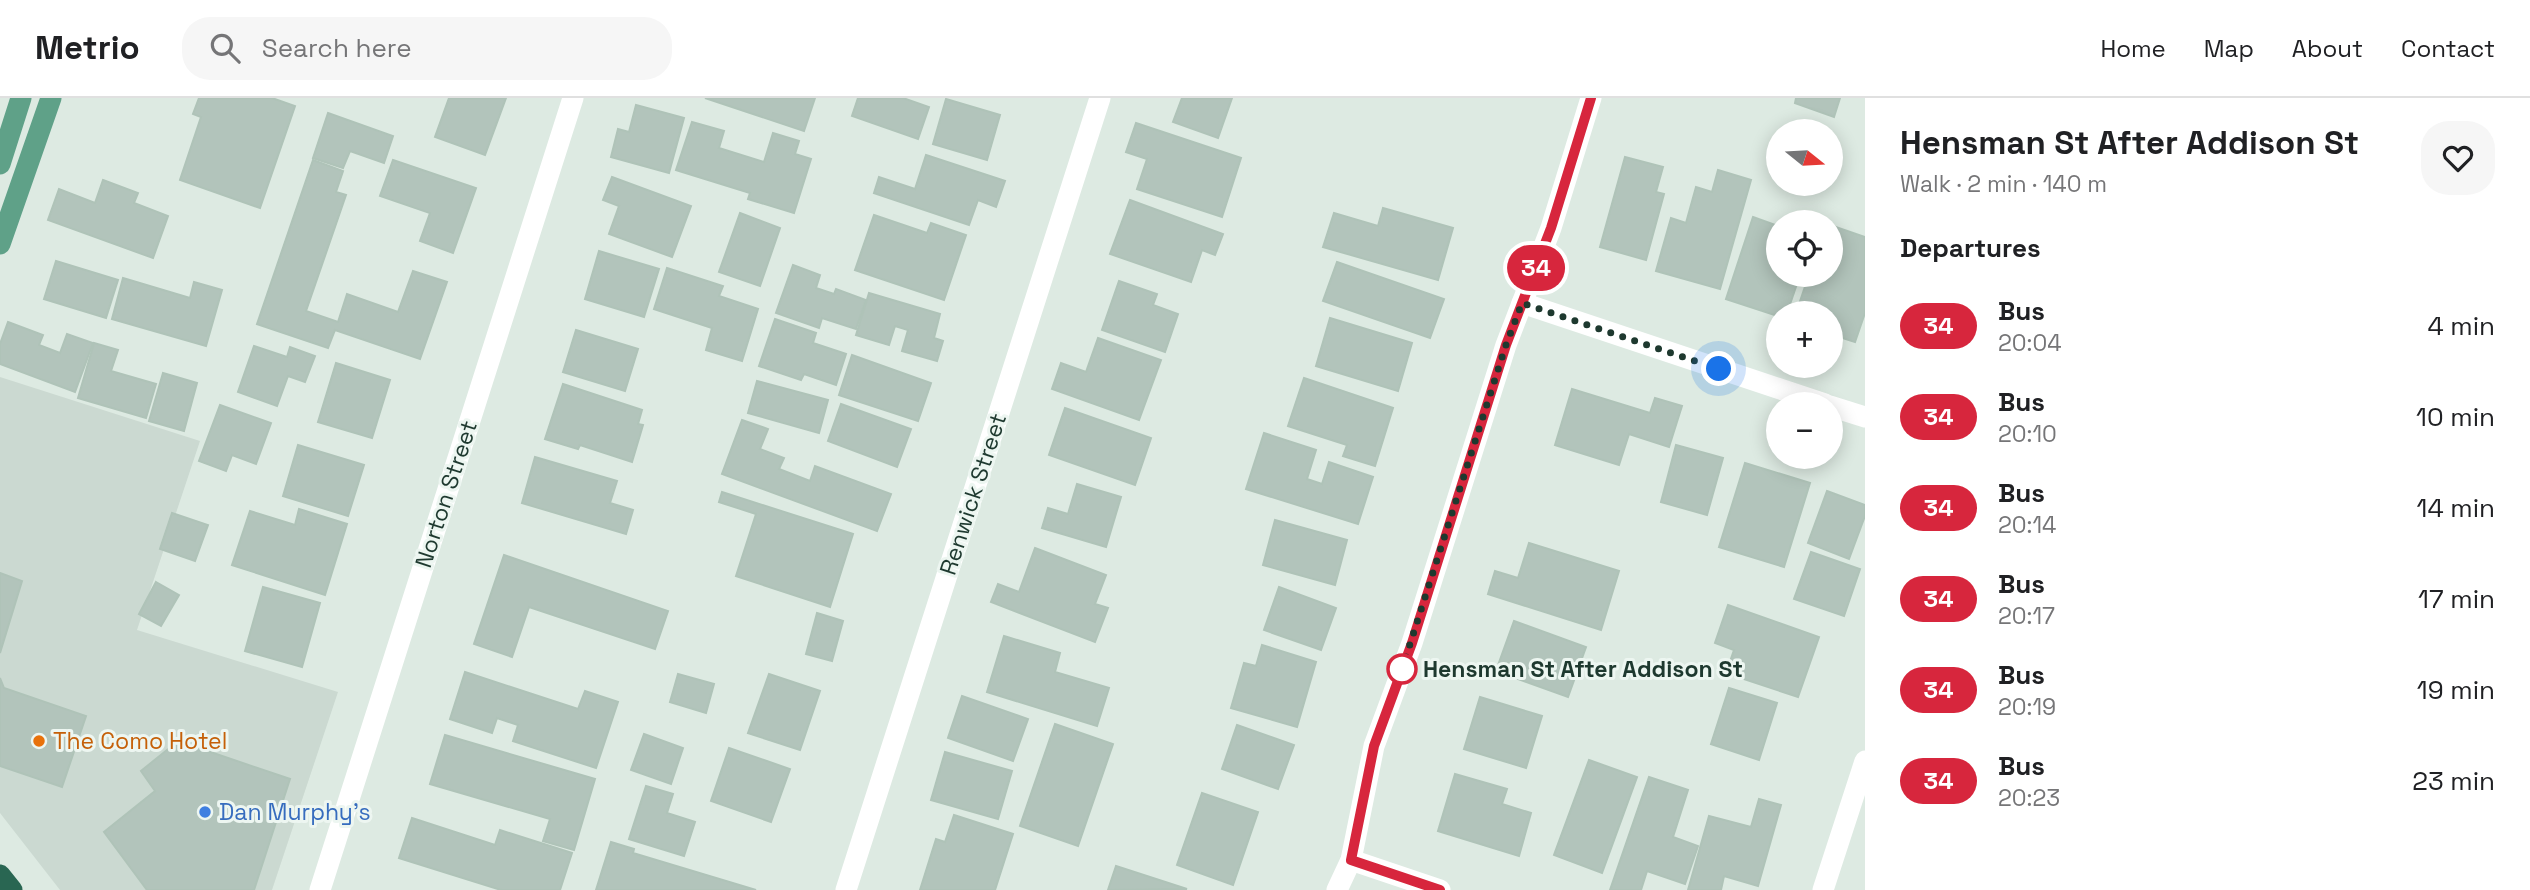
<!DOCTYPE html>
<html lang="en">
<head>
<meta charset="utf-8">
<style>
	:root { --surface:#fff; --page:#f6f6f6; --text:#202124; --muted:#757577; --line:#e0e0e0 }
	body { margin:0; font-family:"Space Grotesk",sans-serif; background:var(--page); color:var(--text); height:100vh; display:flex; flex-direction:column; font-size:26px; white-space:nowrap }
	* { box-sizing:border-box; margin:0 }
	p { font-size:23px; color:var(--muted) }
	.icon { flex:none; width:38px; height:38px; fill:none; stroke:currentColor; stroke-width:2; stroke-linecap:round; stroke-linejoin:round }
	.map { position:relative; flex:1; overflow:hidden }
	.details { display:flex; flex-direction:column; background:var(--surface); width:665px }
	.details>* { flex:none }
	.badge { padding:0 14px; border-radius:23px; font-size:24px; line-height:46px }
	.needle { width:46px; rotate:108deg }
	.buttons { position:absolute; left:1766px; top:21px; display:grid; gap:14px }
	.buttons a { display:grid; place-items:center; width:77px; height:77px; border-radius:50%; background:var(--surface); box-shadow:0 4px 18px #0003; font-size:35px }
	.you { position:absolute; width:35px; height:35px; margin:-18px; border:5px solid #fff; border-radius:50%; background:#1a73e8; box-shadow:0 0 0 10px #1a73e833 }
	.map>.badge { position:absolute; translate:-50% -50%; box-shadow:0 0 0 4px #fff }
	h2 { padding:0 35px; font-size:26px; line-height:63px }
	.round { display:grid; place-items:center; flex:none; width:74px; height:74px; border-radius:28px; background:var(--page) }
	.headline { display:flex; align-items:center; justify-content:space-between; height:119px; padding:0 35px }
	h1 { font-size:33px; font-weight:800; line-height:52px }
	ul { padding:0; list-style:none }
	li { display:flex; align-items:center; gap:21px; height:91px; padding:0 35px }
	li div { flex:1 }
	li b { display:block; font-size:26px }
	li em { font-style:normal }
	li .badge { min-width:77px; font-weight:700; text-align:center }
	header { display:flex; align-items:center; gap:42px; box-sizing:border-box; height:98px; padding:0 35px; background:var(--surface); border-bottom:2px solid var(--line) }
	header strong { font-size:33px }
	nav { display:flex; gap:38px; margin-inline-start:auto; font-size:24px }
	.search { width:490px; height:63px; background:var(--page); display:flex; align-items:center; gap:18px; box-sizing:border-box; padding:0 24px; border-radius:28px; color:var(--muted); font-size:26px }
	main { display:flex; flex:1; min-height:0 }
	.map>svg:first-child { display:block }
	.built { fill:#cbd9d1 }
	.building { fill:#b2c4bb; stroke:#afc3b8; stroke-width:2 }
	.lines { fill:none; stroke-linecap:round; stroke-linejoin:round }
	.minor { stroke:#fff; stroke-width:21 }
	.major { stroke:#5fa188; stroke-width:21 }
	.highway { stroke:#296652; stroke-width:21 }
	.line-casing { stroke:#fff; stroke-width:16 }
	.line { stroke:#d7263d; stroke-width:10 }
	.walk { stroke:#1e392f; stroke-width:7; stroke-dasharray:0 12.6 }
	.stop-dot { fill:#fff; stroke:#d7263d; stroke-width:3.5 }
	.food-dot { fill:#e8710a; stroke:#edf6f1; stroke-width:2.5 }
	.shop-dot { fill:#3f7fe0; stroke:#edf6f1; stroke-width:2.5 }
	.labels { text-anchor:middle; stroke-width:6; stroke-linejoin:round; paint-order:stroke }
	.street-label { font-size:23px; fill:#1e392f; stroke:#edf6f1 }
	.stop-label { font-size:23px; font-weight:bold; fill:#1e392f; stroke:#edf6f1; text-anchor:start }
	.food-label { font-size:23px; fill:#c56008; stroke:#edf6f1; text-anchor:start }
	.shop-label { font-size:23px; fill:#366cbe; stroke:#edf6f1; text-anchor:start }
</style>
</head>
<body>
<header>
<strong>Metrio</strong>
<div class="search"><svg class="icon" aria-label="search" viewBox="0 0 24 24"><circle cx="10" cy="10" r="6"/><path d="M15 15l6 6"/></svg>Search here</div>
<nav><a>Home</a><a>Map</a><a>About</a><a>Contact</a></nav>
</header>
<main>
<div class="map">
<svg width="1865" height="792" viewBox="0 0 1865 792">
	<rect width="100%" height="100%" fill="#ddeae2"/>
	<polygon class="built" points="0,279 200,343 137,532 338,594 272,792 60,792 0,715"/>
	<g class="building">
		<polygon points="199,0 272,0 295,8 260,110 180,82 201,19 193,16"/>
		<polygon points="449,0 506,0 485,57 435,39"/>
		<polygon points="705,0 815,0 804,33"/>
		<polygon points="858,0 903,0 929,9 918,41 852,18"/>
		<polygon points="1182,0 1232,0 1218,40 1173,24"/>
		<polygon points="1796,0 1840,0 1834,19 1795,5"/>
		<polygon points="946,1 1000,17 987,62 933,46"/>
		<polygon points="636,7 684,20 669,75 611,59 618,31 629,34"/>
		<polygon points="328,15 393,38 384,65 350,53 343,70 313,60"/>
		<polygon points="692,24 724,33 719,50 764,64 773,35 799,43 795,56 811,61 794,115 748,101 750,95 676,72"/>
		<polygon points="1136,25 1241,60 1222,119 1137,91 1147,61 1126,54"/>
		<polygon points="926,57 1005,83 996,109 978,102 969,127 874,95 879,79 915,91"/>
		<polygon points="1625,59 1663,69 1656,94 1664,96 1646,162 1600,149"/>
		<polygon points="313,62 343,73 336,94 346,97 306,213 338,224 347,196 398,214 413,173 447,184 420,261 335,232 328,250 257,226"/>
		<polygon points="393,62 476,90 453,155 420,143 430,115 380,98"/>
		<polygon points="1718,72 1751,82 1720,191 1656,173 1671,120 1686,125 1696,89 1712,94"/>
		<polygon points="612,79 691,108 672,159 609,136 619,108 603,102"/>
		<polygon points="103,82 138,95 134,105 168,118 153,160 48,122 59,91 95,105"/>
		<polygon points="1130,102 1223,136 1215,157 1202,152 1191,184 1110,156"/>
		<polygon points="1383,110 1453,130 1438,182 1323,149 1334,115 1378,128"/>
		<polygon points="740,115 780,130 760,188 719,174"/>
		<polygon points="874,117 927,135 931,125 966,137 944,202 855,172"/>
		<polygon points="1753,119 1778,128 1778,177 1800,177 1787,215 1778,215 1778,218 1726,201"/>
		<polygon points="1830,127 1865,139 1865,215 1855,244 1830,236 1830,215 1796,215 1809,177 1830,177"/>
		<polygon points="599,153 659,171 644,219 585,201"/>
		<polygon points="56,163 118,182 106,220 44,201"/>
		<polygon points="1337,164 1444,201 1430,240 1323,203"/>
		<polygon points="793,167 820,177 816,190 834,196 836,191 866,202 856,231 822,220 819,230 776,215"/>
		<polygon points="667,170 723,188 719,198 758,211 742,263 706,252 712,230 654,211"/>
		<polygon points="123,180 190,200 194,184 222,192 206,248 112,221"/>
		<polygon points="1119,183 1157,196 1153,207 1178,216 1165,254 1102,232"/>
		<polygon points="869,195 940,216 934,240 943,243 937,263 902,253 908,232 895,228 889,247 856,237"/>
		<polygon points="1330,220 1412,245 1398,293 1316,268"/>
		<polygon points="775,221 816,235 813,245 846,256 836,287 804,276 801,282 759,268"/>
		<polygon points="8,224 43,237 39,247 60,255 67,236 93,245 75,294 0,266 0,246"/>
		<polygon points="576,232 638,251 625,293 563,274"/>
		<polygon points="1098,240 1161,262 1139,322 1052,291 1061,265 1086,274"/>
		<polygon points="94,245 118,252 111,273 156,286 146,320 78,300"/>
		<polygon points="254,248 287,259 290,249 315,258 305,284 288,278 277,308 238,294"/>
		<polygon points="852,257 931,285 918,323 839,297"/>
		<polygon points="336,265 390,282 372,340 318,324"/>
		<polygon points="163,275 197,285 184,333 149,323"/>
		<polygon points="1304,280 1393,310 1375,368 1343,358 1347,347 1288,328"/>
		<polygon points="757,283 828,302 819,335 748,315"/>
		<polygon points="563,286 642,312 638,326 643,327 632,364 580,347 578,351 545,341"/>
		<polygon points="1572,291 1650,315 1655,300 1682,308 1669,349 1629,336 1619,367 1555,347"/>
		<polygon points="841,306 911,331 897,369 828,343"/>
		<polygon points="220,307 271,325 256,366 232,357 226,373 199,363"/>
		<polygon points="1065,310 1151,340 1135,387 1049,357"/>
		<polygon points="742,322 768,331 760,351 784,360 779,371 810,383 815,368 891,396 877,433 722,376"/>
		<polygon points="1264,335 1316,352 1307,381 1322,386 1329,364 1373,379 1358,426 1246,391"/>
		<polygon points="298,347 364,367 348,418 283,398"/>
		<polygon points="1676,347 1723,360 1707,417 1661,404"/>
		<polygon points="535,359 617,383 610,405 633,412 626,436 522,405"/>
		<polygon points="1745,365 1810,385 1784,469 1719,449"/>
		<polygon points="1077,386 1121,399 1106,449 1042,430 1048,410 1068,416"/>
		<polygon points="1827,393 1865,407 1865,418 1849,461 1808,445"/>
		<polygon points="722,394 853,436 830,509 736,478 756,416 719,404"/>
		<polygon points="299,411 347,426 325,497 232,467 250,413 295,427"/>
		<polygon points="172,415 208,427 195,463 160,451"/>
		<polygon points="1275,422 1347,442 1335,487 1263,467"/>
		<polygon points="1529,445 1619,473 1601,532 1488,496 1495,473 1518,480"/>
		<polygon points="1035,450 1106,477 1095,506 1108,510 1095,544 991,504 998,486 1019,494"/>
		<polygon points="1811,454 1860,471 1844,518 1794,501"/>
		<polygon points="504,457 668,513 655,551 529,509 512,559 474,546"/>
		<polygon points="0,475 22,483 0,555"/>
		<polygon points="156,484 179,497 161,528 139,516"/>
		<polygon points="263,489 320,505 302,569 245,553"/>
		<polygon points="1279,489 1336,510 1321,552 1264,532"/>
		<polygon points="1728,507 1819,539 1798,599 1726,575 1734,552 1715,545"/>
		<polygon points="817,515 843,523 832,563 806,556"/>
		<polygon points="1514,523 1586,549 1568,599 1496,573"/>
		<polygon points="1004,538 1060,555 1055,574 1109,590 1097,628 987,594"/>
		<polygon points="1262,547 1316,564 1297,629 1231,610 1244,565 1256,568"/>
		<polygon points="465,574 578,611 585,593 618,604 596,670 513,643 518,627 497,620 492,635 450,621"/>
		<polygon points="678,576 714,586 706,615 670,604"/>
		<polygon points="769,576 820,593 800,652 748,635"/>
		<polygon points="0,580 4,590 86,618 62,689 0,668"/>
		<polygon points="1729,590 1777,605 1759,662 1711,646"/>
		<polygon points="962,598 1028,621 1013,663 948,640"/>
		<polygon points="1480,599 1542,618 1526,670 1464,651"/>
		<polygon points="1055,626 1113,646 1078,748 1020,728"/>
		<polygon points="1237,627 1294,647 1278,691 1222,671"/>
		<polygon points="644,636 683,650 671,686 631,672"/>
		<polygon points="445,637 595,681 574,752 543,743 550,721 430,686"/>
		<polygon points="178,643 290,681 254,792 147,792 104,734 155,693 141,673"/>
		<polygon points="729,650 790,671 771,724 711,703"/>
		<polygon points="945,654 1012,673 998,721 931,702"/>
		<polygon points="1589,662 1637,679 1602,775 1554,757"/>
		<polygon points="1455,676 1507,691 1502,706 1531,715 1519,758 1438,733"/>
		<polygon points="1649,679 1688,692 1673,739 1698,748 1685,786 1647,773 1641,792 1610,792"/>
		<polygon points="646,688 673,696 667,715 695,724 684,758 629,741"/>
		<polygon points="1202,695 1258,714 1233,787 1177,767"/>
		<polygon points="1759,701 1781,707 1758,788 1724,778 1721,792 1688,792 1709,718 1751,729"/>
		<polygon points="954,717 1013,736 995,792 920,792 936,741 945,744"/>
		<polygon points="412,720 495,747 500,732 572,755 560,792 501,792 399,760"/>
		<polygon points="611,744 634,751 633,755 756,792 596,792"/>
		<polygon points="1116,768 1187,791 1108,792"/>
	</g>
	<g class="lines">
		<g class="minor">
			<polyline points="1522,205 1825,306"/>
			<polyline points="1830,308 1865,319"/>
			<polyline points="1351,762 1440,792"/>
			<polyline points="320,792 573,0"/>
			<polyline points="846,792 1100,0"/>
			<polyline points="1337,792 1351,762 1374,648 1412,545 1506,247 1551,130 1591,0"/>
			<polyline points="1823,792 1865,663"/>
		</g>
		<g class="major">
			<polyline points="0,66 21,0"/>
			<polyline points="0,146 51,0"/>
		</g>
		<polyline class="highway" points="0,777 12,792"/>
	</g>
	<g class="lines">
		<defs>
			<polyline id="line" points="1440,792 1351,762 1374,648 1412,545 1506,247 1551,130 1591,0"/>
		</defs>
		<use href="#line" class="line-casing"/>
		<use href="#line" class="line"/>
		<polyline class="walk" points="1402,571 1506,247 1522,205 1719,271"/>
	</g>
	<circle class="stop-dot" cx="1402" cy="571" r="14"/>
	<circle class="food-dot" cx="39" cy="643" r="7"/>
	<circle class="shop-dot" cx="205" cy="714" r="7"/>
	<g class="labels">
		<g class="street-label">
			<text transform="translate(446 396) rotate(-72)" y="8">Norton Street</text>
			<text transform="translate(973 396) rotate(-72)" y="8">Renwick Street</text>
		</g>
		<g class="stop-label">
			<text x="1423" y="579">Hensman St After Addison St</text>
		</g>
		<g class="food-label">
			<text x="53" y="651">The Como Hotel</text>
		</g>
		<g class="shop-label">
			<text x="219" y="722">Dan Murphy's</text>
		</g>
	</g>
</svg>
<div class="buttons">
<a><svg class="needle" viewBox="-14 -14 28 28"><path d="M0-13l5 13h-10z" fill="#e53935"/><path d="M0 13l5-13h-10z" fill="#757577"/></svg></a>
<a><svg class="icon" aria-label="locate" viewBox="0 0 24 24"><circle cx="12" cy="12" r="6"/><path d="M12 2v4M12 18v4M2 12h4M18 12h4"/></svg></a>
<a>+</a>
<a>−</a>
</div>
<div class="you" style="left:1719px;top:271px"></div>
<b class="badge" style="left:1536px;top:170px;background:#d7263d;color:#fff">34</b>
</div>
<section class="details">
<div class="headline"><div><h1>Hensman St After Addison St</h1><p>Walk · 2 min · 140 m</p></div><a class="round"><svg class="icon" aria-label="heart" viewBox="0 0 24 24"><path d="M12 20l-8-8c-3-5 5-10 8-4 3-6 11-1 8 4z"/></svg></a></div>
<h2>Departures</h2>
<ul>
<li><span class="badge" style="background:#d7263d;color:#fff">34</span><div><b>Bus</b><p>20:04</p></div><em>4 min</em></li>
<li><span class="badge" style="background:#d7263d;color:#fff">34</span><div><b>Bus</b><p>20:10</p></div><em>10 min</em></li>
<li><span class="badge" style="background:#d7263d;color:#fff">34</span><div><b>Bus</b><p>20:14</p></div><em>14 min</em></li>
<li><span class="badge" style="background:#d7263d;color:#fff">34</span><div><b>Bus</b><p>20:17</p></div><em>17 min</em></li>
<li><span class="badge" style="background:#d7263d;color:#fff">34</span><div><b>Bus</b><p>20:19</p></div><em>19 min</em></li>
<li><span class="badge" style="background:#d7263d;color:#fff">34</span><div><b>Bus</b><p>20:23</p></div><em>23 min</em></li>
</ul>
</section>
</main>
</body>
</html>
